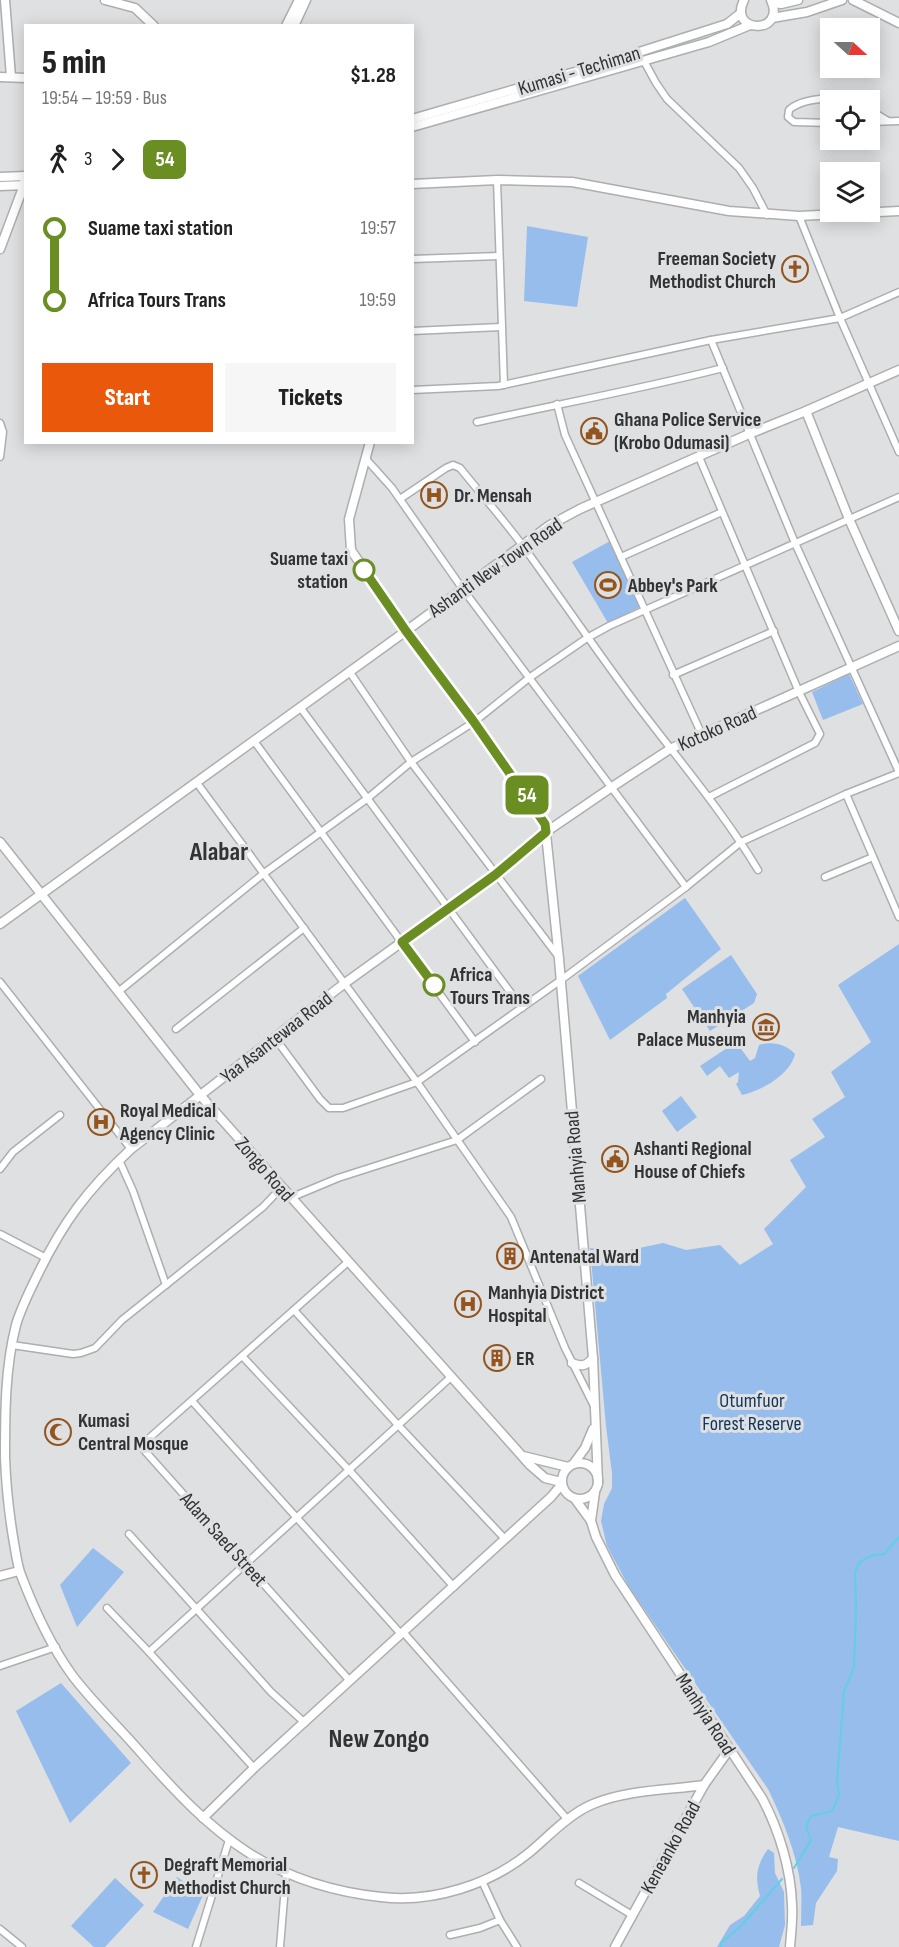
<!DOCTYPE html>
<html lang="en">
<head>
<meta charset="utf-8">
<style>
	:root { --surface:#fff; --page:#f6f6f6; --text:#222; --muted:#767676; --accent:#ea580c }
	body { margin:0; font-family:"Sofia Sans Condensed",sans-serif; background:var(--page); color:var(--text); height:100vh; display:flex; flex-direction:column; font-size:22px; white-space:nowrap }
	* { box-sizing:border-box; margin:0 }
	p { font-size:20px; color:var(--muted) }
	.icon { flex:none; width:33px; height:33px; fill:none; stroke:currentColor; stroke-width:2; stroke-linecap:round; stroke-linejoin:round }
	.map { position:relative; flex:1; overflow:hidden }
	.drawer { position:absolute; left:24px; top:24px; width:390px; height:420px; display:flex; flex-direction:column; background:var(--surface); border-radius:0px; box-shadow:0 3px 15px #0003 }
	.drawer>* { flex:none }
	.badge { padding:0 12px; border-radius:9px; font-size:21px; line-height:39px }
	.needle { width:39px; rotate:111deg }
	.tools { position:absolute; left:820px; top:18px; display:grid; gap:12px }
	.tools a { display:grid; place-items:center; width:60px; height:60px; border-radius:0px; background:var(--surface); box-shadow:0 3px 15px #0003; font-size:30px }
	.map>.badge { position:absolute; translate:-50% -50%; box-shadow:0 0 0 3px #fff }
	.legs { display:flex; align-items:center; gap:9px; height:66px; padding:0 18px; font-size:20px }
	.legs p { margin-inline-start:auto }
	.head { display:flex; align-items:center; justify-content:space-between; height:102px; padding:0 18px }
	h1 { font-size:33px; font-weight:800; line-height:45px }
	.action { display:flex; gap:12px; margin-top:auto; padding:12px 18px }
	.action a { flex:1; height:69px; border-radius:0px; background:var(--accent); color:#fff; font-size:24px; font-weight:800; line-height:69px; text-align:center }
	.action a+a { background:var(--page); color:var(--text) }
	ul { padding:0 18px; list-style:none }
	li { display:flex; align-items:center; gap:21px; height:72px; font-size:22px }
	li i { display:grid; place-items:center; width:9px; height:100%; margin:0 8px; background:currentColor }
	li i::after { content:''; width:15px; height:15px; margin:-8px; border:4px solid; border-radius:50%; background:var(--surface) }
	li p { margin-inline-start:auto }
	li:first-child i { background:linear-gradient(#0000 50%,currentColor 0) }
	li:last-child i { background:linear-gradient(currentColor 50%,#0000 0) }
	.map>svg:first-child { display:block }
	.green { fill:#96bdeb }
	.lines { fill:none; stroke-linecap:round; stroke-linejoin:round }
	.stream { stroke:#61cfe5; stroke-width:2 }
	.street-casing { stroke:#acaeb0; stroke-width:9 }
	.secondary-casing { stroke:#acaeb0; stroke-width:11 }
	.street { stroke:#fff; stroke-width:6 }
	.secondary { stroke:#fff; stroke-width:8 }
	.line-1-casing { stroke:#fff; stroke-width:14 }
	.line-1 { stroke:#6b8e23; stroke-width:9 }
	.stop-1-dot { fill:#fff; stroke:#6b8e23; stroke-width:3 }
	.labels { text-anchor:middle; stroke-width:6; stroke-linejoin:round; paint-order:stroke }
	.street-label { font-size:20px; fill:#323333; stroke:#dee0e2 }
	.poi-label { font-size:20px; font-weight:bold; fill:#323333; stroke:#dee0e2; text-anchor:start }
	.stop-label { font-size:20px; font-weight:bold; fill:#323333; stroke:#dee0e2; text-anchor:end }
	.park-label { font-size:20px; fill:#10345c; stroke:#dee0e2 }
	.district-label { font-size:26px; font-weight:bold; fill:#323333; stroke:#dee0e2 }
</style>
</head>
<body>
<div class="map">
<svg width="899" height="1947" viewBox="0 0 899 1947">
	<rect width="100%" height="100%" fill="#dee0e2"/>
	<g class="green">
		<polygon points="527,226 588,237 577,307 524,301"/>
		<polygon points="612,540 640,607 608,623 572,562"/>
		<polygon points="849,674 863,704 823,720 812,692"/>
		<polygon points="685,898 721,949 666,994 667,998 610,1040 578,976"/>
		<path d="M899 944V1841L838 1827 829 1857 838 1859 837 1871 816 1903 813 1925 801 1926C801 1913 802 1900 801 1888 797 1854 783 1820 768 1789L629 1587 607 1546 601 1521 604 1504 612 1488V1473L606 1426 590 1248 625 1251 663 1243 686 1250 720 1245 740 1265 773 1244 764 1229 806 1187 790 1160 825 1137 812 1119 845 1097 831 1072 871 1042 838 985Z"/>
		<polygon points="731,955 757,994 754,1003 710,1031 682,989"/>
		<path d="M736 1042 750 1061 755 1058 759 1045C772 1041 786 1044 795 1054 790 1075 761 1091 742 1095L736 1084 738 1082 739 1072 729 1078 720 1066 707 1076 700 1066Z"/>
		<polygon points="681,1096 697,1117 677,1132 662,1111"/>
		<polygon points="93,1548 124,1572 77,1627 60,1585"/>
		<polygon points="61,1683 131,1763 70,1823 16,1711"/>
		<path d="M768 1849 774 1853 775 1873 784 1892 785 1925 779 1947H717L730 1925 744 1916 760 1896C755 1878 756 1865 768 1849Z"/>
		<polygon points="177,1877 203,1895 188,1929 153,1912"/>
		<polygon points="115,1878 144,1905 105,1947 94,1947 71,1926"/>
	</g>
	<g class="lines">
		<g class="stream">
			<polyline points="794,1868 811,1840 806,1827 811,1816 832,1811 839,1795 837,1781 844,1692 854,1667 856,1608 855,1572 860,1562 873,1555 884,1554 899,1537"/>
			<polyline points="721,1947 721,1943 742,1925 782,1879"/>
		</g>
		<defs>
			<g id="street">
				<polyline points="644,61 656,83 667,99 739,168 753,188 767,215"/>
				<polyline points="870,110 888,121"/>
				<polyline points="870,122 899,121"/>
				<path d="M831 123 794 122 788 117 789 110C801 98 838 96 854 100"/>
				<polyline points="497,180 504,385"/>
				<polyline points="799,216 840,318 899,452"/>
				<polyline points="412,259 499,256"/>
				<polyline points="412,331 501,327"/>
				<polyline points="711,340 795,543 899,772"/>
				<polyline points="412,390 498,386 711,340 840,318 899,292"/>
				<polyline points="557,404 565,435 702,735"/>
				<path d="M477 422C559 404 641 389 723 368"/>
				<polyline points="0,423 3,432 0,457"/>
				<polyline points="699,457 799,692 820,734 815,743 709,797"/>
				<polyline points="366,459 392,488 462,588 686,887"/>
				<path d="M400 499 446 468 453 465 460 468C481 494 503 519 523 546 560 597 596 650 634 701 676 757 722 810 758 870"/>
				<polyline points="621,557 722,512"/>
				<polyline points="349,671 411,762 558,956"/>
				<polyline points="673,675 774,631"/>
				<polyline points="300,707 522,1008"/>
				<polyline points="254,741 475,1042"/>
				<polyline points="197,783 417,1082 511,1217 565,1348 594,1406"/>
				<polyline points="846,794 899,917"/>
				<polyline points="825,877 873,857"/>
				<polyline points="0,982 131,1149"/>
				<polyline points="118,992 263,874 368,798 411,762 474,722 529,678 587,638 609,626 899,497"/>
				<polyline points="176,1029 304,928"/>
				<polyline points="275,1038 320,1099 329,1108 343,1108 417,1082 561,980 686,887 741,842 846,794 899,773"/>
				<polyline points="119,1160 133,1191 166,1285"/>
				<polyline points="0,1169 13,1152 60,1115"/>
				<polyline points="290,1198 338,1178 457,1140 541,1079"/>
				<polyline points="0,1234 46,1258"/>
				<polyline points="348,1262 147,1440 144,1450 350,1681"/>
				<polyline points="294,1310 398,1425 505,1539"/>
				<polyline points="12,1345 73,1354 81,1353 95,1348 122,1320 263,1207 281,1188"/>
				<polyline points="242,1356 349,1470 454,1587"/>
				<polyline points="192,1401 401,1634"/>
				<polyline points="129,1534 271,1692 305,1723"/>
				<polyline points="107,1608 149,1652 254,1768"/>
				<polyline points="403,1632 568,1820"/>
				<polyline points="149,1652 451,1377"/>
				<polyline points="0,1666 56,1647"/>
				<polyline points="482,1881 500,1920 517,1947"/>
				<polyline points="579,1883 632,1915"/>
				<polyline points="0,1929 22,1947"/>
				<polyline points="450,1935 480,1928 500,1920"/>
				<polyline points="196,1947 229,1840"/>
				<polyline points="280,1947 286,1874"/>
			</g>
			<g id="secondary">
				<polyline points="5,0 11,77"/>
				<polyline points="105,0 135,8 154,26"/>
				<path d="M744 0C727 34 787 35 771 0"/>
				<polyline points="853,0 899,23"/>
				<polyline points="773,3 781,4 798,0"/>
				<polyline points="772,18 807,12 842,0"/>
				<polyline points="286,26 299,0"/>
				<polyline points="294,26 306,0"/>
				<polyline points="0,77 26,78"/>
				<polyline points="412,119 592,67 727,24 741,13"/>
				<polyline points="412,127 709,42 750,25"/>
				<polyline points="0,177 26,176"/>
				<polyline points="412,184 497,180 572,182 729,211 799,216 899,211"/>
				<polyline points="0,186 26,185"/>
				<polyline points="0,249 24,185 25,176"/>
				<polyline points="806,411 849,519 899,631"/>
				<polyline points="370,442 349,519 351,550 406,631 474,722 545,824 559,959 593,1358 598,1483"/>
				<polyline points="0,842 200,1095 530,1465 545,1478 561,1482"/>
				<polyline points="0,924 406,631 550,525 580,509 749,434 806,411 899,370"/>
				<path d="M572 1363C582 1367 586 1366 593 1358"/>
				<polyline points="523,1456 568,1467"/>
				<circle cx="580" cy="1481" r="18"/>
				<polyline points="574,1463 585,1448 593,1429"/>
				<path d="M595 1492 591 1521 596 1537 615 1575 762 1798C779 1830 791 1869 792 1905 793 1919 791 1933 790 1947"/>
				<polyline points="575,1499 591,1521"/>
				<polyline points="0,1576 19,1571"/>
				<path d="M704 1785C668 1790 626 1790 593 1804 569 1814 549 1836 530 1852 490 1885 432 1903 381 1897 270 1885 213 1835 143 1755 120 1728 93 1703 72 1675 51 1646 34 1609 21 1575 17 1565 16 1553 14 1543 9 1514 6 1486 5 1457 5 1413 5 1368 16 1325 21 1308 29 1292 37 1276 63 1222 87 1190 131 1149L345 983 495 875 546 832 612 787 670 749 899 646"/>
				<polyline points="203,1818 254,1768 551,1497 562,1484"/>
				<polyline points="615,1947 704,1785 729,1750"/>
			</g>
		</defs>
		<use href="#street" class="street-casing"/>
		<use href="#secondary" class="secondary-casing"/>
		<use href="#street" class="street"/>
		<use href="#secondary" class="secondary"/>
	</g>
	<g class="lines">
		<defs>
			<polyline id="line-1" points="364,570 406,631 474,722 545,824 546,832 495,875 402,942 434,985"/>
		</defs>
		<use href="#line-1" class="line-1-casing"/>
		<use href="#line-1" class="line-1"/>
	</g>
	<defs>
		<symbol id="church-ring" viewBox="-11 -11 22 22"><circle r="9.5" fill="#dee0e2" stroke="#94541d" stroke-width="1.5"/><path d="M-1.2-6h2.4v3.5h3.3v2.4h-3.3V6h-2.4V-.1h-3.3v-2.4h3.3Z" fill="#94541d"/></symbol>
		<symbol id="civic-ring" viewBox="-11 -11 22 22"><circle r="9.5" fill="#dee0e2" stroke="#94541d" stroke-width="1.5"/><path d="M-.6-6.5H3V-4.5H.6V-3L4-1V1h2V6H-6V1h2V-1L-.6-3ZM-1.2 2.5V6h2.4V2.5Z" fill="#94541d"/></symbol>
		<symbol id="hospital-ring" viewBox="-11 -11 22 22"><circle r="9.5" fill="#dee0e2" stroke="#94541d" stroke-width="1.5"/><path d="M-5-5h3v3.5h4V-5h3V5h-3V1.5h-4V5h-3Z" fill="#94541d"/></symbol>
		<symbol id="stadium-ring" viewBox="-11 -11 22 22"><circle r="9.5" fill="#dee0e2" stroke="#94541d" stroke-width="1.5"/><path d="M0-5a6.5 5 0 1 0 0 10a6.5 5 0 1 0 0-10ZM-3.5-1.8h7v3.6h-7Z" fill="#94541d"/></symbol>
		<symbol id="museum-ring" viewBox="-11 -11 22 22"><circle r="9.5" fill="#dee0e2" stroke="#94541d" stroke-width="1.5"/><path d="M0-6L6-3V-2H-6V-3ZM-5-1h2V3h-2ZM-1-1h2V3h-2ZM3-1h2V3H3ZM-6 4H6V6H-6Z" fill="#94541d"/></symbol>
		<symbol id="building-ring" viewBox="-11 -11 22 22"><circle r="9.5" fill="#dee0e2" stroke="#94541d" stroke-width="1.5"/><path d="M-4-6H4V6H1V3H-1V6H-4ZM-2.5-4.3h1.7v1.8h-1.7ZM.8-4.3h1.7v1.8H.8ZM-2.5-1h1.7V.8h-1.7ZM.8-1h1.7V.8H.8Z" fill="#94541d"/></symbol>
		<symbol id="mosque-ring" viewBox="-11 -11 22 22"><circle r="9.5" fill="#dee0e2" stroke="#94541d" stroke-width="1.5"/><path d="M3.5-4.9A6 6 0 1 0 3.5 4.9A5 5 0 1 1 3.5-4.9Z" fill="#94541d"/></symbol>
	</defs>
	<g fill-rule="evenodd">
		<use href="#church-ring" x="780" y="254" width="30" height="30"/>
		<use href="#civic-ring" x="579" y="416" width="30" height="30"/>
		<use href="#hospital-ring" x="419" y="480" width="30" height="30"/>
		<use href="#stadium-ring" x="593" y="570" width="30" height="30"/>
		<use href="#museum-ring" x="751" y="1012" width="30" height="30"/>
		<use href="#hospital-ring" x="86" y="1107" width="30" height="30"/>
		<use href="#civic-ring" x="600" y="1144" width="30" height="30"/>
		<use href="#building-ring" x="495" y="1241" width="30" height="30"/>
		<use href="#hospital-ring" x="453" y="1289" width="30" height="30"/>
		<use href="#building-ring" x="482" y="1343" width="30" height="30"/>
		<use href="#mosque-ring" x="43" y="1417" width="30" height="30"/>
		<use href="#church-ring" x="129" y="1860" width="30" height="30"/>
	</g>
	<g class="stop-1-dot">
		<circle cx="364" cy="570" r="10"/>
		<circle cx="434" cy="985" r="10"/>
	</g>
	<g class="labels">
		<g class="street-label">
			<text transform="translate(579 70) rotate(-17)" y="7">Kumasi - Techiman</text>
			<text transform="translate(495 567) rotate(-35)" y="7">Ashanti New Town Road</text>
			<text transform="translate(717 728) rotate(-24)" y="7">Kotoko Road</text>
			<text transform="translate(276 1037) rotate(-38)" y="7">Yaa Asantewaa Road</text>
			<text transform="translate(575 1157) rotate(-95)" y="7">Manhyia Road</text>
			<text transform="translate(265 1169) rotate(49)" y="7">Zongo Road</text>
			<text transform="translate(224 1539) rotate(48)" y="7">Adam Saed Street</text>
			<text transform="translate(706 1714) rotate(57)" y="7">Manhyia Road</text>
			<text transform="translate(670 1847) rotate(-61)" y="7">Keneanko Road</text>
		</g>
		<g class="poi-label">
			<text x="776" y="265" text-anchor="end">Freeman Society<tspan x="776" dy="23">Methodist Church</tspan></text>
			<text x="614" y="426">Ghana Police Service<tspan x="614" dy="23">(Krobo Odumasi)</tspan></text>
			<text x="454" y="502">Dr. Mensah</text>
			<text x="628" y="592">Abbey's Park</text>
			<text x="746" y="1023" text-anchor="end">Manhyia<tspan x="746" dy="23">Palace Museum</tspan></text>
			<text x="120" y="1117">Royal Medical<tspan x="120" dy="23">Agency Clinic</tspan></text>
			<text x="634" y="1155">Ashanti Regional<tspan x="634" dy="23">House of Chiefs</tspan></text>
			<text x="530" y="1263">Antenatal Ward</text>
			<text x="488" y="1299">Manhyia District<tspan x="488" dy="23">Hospital</tspan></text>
			<text x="516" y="1365">ER</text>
			<text x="78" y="1427">Kumasi<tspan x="78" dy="23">Central Mosque</tspan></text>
			<text x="164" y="1871">Degraft Memorial<tspan x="164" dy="23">Methodist Church</tspan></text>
		</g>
		<g class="stop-label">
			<text x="348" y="565">Suame taxi<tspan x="348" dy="23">station</tspan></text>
			<text x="450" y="981" text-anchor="start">Africa<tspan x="450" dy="23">Tours Trans</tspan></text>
		</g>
		<g class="park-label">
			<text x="752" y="1407">Otumfuor<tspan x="752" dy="23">Forest Reserve</tspan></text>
		</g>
		<g class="district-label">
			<text x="219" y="860">Alabar</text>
			<text x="379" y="1747">New Zongo</text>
		</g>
	</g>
</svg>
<div class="tools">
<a><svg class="needle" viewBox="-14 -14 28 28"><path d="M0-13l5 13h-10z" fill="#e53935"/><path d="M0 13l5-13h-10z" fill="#767676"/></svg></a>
<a><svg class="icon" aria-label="locate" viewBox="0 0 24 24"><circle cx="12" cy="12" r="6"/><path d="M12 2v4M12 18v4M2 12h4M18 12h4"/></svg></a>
<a><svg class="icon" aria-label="layers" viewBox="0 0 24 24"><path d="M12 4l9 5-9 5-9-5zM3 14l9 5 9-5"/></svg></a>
</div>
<b class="badge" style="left:527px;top:795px;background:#6b8e23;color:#fff">54</b>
<section class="drawer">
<div class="head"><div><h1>5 min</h1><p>19:54 – 19:59 · Bus</p></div><b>$1.28</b></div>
<div class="legs"><svg class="icon" aria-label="walk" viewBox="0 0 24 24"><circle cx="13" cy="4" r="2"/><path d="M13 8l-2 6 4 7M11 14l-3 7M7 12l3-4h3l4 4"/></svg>3<svg class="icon" aria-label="forward" viewBox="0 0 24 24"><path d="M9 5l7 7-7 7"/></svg><b class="badge" style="background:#6b8e23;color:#fff">54</b></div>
<ul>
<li><i style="color:#6b8e23"></i><b>Suame taxi station</b><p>19:57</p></li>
<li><i style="color:#6b8e23"></i><b>Africa Tours Trans</b><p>19:59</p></li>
</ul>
<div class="action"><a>Start</a><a>Tickets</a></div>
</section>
</div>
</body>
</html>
